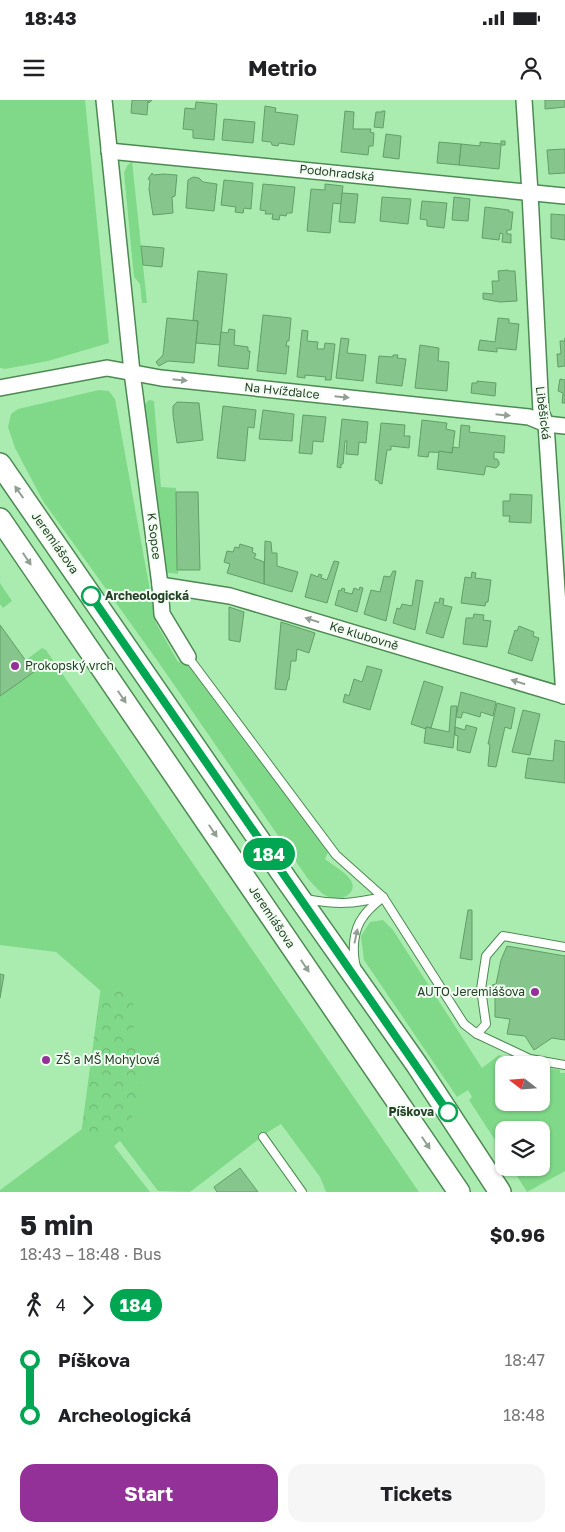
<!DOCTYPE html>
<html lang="en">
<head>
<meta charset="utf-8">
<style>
	:root { --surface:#fff; --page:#f6f6f6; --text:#202124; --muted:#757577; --accent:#943198 }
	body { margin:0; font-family:"Golos Text",sans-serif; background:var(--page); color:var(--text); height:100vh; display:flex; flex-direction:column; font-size:19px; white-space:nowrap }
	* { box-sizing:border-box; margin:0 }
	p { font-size:16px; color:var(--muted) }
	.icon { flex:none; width:28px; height:28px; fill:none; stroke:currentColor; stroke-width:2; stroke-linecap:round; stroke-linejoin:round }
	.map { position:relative; height:1092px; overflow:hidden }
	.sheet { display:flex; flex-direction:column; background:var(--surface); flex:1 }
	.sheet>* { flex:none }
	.badge { padding:0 10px; border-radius:16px; font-size:18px; line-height:32px }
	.needle { width:32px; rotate:287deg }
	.buttons { position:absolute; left:495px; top:956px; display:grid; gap:10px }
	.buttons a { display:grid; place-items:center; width:55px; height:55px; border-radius:10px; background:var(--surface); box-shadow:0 1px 4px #0004; font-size:25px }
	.map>.badge { position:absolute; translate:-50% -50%; box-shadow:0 0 0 2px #fff }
	.legs { display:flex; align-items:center; gap:8px; height:55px; padding:0 20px; font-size:16px }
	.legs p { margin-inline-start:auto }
	.overview { display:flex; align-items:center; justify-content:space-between; height:85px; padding:0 20px }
	h1 { font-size:28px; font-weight:700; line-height:38px }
	.button { display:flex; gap:10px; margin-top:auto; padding:10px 20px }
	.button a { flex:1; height:58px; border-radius:15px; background:var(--accent); color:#fff; font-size:20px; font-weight:700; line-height:58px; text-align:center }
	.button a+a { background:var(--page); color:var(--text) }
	ul { padding:0 20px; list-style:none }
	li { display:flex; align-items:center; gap:18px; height:55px; font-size:19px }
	li i { display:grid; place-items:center; width:8px; height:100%; margin:0 6px; background:currentColor }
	li i::after { content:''; width:12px; height:12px; margin:-6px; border:4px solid; border-radius:50%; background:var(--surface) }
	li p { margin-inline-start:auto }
	li:first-child i { background:linear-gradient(#0000 50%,currentColor 0) }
	li:last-child i { background:linear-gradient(currentColor 50%,#0000 0) }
	.status { display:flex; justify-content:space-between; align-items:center; height:35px; padding:0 25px; background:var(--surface); direction:ltr }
	.status svg { height:14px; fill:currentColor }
	header { display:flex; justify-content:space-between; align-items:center; height:65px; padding:0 20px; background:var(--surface); font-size:22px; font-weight:700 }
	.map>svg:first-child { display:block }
	.grass { fill:#80d989 }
	.park { fill:url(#park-crowns) }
	.building { fill:#86c58b; stroke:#619f67 }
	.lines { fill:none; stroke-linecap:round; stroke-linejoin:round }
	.lane-casing { stroke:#4d8a53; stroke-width:10 }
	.street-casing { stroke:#4d8a53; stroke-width:18 }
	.secondary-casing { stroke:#4d8a53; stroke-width:24 }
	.lane { stroke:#fff; stroke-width:8 }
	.street { stroke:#fff; stroke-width:15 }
	.secondary { stroke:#fff; stroke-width:21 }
	.oneway { fill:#92a094 }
	.line-1-casing { stroke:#fff; stroke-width:11 }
	.line-1 { stroke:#00a651; stroke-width:8 }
	.stop-1-dot { fill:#fff; stroke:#00a651; stroke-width:2.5 }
	.poi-dot { fill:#943198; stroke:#f1fef1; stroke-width:2 }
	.labels { text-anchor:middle; stroke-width:4; stroke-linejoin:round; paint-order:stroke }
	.street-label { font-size:12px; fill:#264129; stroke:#f1fef1 }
	.stop-label { font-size:12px; font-weight:bold; fill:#264129; stroke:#f1fef1; text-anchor:start }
	.poi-label { font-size:12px; fill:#264129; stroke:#f1fef1; text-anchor:start }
</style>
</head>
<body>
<div class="status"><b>18:43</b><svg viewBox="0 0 49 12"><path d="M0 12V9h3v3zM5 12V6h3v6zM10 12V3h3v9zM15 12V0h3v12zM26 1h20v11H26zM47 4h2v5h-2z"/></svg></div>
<header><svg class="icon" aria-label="menu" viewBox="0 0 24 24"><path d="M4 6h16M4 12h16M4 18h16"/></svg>Metrio<svg class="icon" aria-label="person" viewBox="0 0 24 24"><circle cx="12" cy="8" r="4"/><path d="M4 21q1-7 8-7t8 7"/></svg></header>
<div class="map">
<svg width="565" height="1092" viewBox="0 0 565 1092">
	<defs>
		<pattern id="park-crowns" width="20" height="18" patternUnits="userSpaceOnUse" patternTransform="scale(1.25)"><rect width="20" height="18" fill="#80d989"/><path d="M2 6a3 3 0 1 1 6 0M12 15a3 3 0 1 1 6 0" fill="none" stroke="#6ebb76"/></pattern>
	</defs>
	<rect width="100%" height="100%" fill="#aaecaf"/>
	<g class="grass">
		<polygon points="0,0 85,0 109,243 48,261 5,269 0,268"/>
		<polygon points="132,61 147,203 142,203 140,184 134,177 124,73 127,66"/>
		<path d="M99 290 109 291 115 299 156 523 178 562 187 560 245 636 328 752 325 759C332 765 344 771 350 779 360 793 340 803 328 797 321 794 314 785 308 779L159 563 43 401 15 348 8 327 11 314 18 309Z"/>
		<polygon points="149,300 154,301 161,387 176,388 178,474 163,472 144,305"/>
		<polygon points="0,483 12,501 3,508 0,504"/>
		<polygon points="42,548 46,550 419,1092 326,1092 320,1077 281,1024 268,1032 190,1092 158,1091 120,1041 114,1046 150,1092 0,1092 0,1090 82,1029 101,891 56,852 0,845 0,596 34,572 26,560"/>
		<polygon points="383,820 393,830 482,968 499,955 532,965 504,965 504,1002 541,1002 541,967 560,970 560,973 565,973 565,1071 527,1092 512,1068 541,1068 541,1030 504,1030 504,1041 497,1043 469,1000 472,997 468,990 457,997 364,860 361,836 370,822"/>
	</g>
	<polygon class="park" points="101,886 133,894 134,934 140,988 133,1009 130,1029 112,1038 81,1035"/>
	<g class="building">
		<polygon points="132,0 152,0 149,3 148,1 147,15 131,13"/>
		<polygon points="545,0 565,0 565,7 545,9"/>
		<polygon points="196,2 217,4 214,40 193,38 193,30 183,29 185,8 195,9"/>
		<polygon points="265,6 276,8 275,12 298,15 294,45 279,43 278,46 272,45 271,42 262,41"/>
		<polygon points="345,11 354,12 353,29 371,29 370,32 374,33 373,46 369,46 368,55 341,52"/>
		<polygon points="382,11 385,11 383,28 374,27 376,12 382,12"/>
		<polygon points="224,19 255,22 253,43 222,40"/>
		<polygon points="386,34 401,36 399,59 383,57"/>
		<polygon points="501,41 505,41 505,45 501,45 499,69 459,65 461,44 480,46 480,42 501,44"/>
		<polygon points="439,42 461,44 459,65 437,63"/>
		<polygon points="565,49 565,73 549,74 547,50"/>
		<polygon points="152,73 154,75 163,74 177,75 175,96 172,97 173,113 153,115 149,89 150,80 148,79"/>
		<polygon points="193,77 199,78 203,82 217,84 214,111 186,108 188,80"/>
		<polygon points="224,80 253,83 251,109 244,108 243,113 235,112 236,107 221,105"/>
		<polygon points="263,84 295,87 292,113 287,113 286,116 280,115 279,120 272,119 273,114 265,114 266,111 260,110"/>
		<polygon points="325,84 343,86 341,104 333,103 330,133 307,131 311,89 325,90"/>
		<polygon points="342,93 358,94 355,123 339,122"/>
		<polygon points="382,97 411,99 408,124 380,121"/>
		<polygon points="454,97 470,99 468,121 452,120"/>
		<polygon points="422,101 447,103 444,128 427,126 427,120 420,119"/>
		<polygon points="485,107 509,110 509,112 513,112 511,130 507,130 507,134 511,134 511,143 502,142 503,134 500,133 499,140 482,138"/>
		<polygon points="551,114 565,115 565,140 551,138"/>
		<polygon points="141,146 164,148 162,167 143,165"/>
		<polygon points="508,170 508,171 515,171 517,201 500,202 483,199 483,193 493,194 492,181 499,181 498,171"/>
		<polygon points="198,171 227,174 220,245 196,243 198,221 193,220"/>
		<polygon points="263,215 291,218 289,241 287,241 286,246 289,246 286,274 257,271"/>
		<polygon points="167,218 198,221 194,263 168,261 159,266 156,262 163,255"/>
		<polygon points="498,218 509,219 509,223 519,224 516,250 497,248 497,252 478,250 480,240 495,242"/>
		<polygon points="229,229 235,230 234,245 248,247 248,251 250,251 248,269 218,266 221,232 228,233"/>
		<polygon points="302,230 308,231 307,241 318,242 317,249 324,249 325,243 335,244 331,280 325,280 326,277 305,275 305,278 297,277"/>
		<polygon points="341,238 349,239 347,253 366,255 363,281 336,278"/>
		<polygon points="565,238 565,266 558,267 557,254 561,254 560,241 565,241"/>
		<polygon points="420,245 439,248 438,261 449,262 447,291 415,288"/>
		<polygon points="393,255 398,255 397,258 406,259 402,286 376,283 379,256 393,257"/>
		<polygon points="560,279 565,280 565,303 562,303 563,293 558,291"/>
		<polygon points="477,281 496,283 495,296 471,293 472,283 477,283"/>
		<polygon points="177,302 199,303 203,340 177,343 173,315 173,306"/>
		<polygon points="223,306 256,310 254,328 248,327 245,361 217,358"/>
		<polygon points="263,310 294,314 292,341 259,339"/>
		<polygon points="303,315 326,317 323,342 313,341 312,354 299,353"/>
		<polygon points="342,319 368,322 366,343 359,342 358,355 346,354 347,341 345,341 343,364 341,364 341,368 337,367"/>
		<polygon points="422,320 447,323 446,329 455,331 452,353 429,352 428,357 418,356"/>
		<polygon points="381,323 405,325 404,336 410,336 409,348 391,346 391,350 387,350 382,384 379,383 379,381 375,380"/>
		<polygon points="461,325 470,326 469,332 505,336 504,353 494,352 494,359 497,359 499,362 499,365 496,368 486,366 484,375 437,369 439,351 452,353 453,347 459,348"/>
		<polygon points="176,392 198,392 200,470 177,470"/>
		<polygon points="510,394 532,395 531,423 509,422 510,416 503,416 503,401 510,401"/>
		<polygon points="265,441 271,442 272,453 277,453 277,466 298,472 292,492 264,484"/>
		<polygon points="240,444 253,448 252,452 256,454 254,458 264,462 264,484 227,473 230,464 224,462 227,451 233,452 235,447 239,448"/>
		<polygon points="334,461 339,462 327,503 305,497 311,474 318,477 319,474 322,475 321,478 327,480"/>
		<polygon points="393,471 396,471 386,521 364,514 371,490 380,492 384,476 390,477"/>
		<polygon points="472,472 476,473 475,478 491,480 488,502 486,502 485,506 461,503 465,477 471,478"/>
		<polygon points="416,480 423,481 415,530 393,523 397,508 400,509 402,504 412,506"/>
		<polygon points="360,487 363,488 357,512 335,505 339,490 341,491 342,488 345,489 344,492 352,494 354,488 359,490"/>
		<polygon points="440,498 444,499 443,505 452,507 443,538 426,533 435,502 439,503"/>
		<polygon points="229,507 244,512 240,542 229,540"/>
		<polygon points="474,514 484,515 483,520 491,521 487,547 463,544 466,518 473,518"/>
		<polygon points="281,522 315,533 309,553 297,549 296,561 291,561 289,580 288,580 286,590 275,589"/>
		<polygon points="0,525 34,572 0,596"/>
		<polygon points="519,526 534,532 533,536 539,538 532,561 508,553 515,530 517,531"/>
		<polygon points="367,566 382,570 370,610 343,602 345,594 349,596 354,579 362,582"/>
		<polygon points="424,581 443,587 431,628 426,627 426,629 411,624"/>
		<polygon points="461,592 496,602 493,616 481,612 480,617 463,612 461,618 456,617"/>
		<polygon points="497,603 515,608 511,629 505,627 496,667 488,666 490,644 488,644"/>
		<polygon points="451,606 457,606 453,648 424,643 426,627 449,632"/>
		<polygon points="523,610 540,614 530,655 512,652"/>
		<polygon points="466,625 477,628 470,653 457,650 458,636 455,635 455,627 465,630"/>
		<polygon points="555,640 565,642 565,683 525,678 528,658 553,661"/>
		<polygon points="468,810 472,810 472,860 460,858"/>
		<polygon points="507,846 565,856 565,940 552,938 534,950 525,936 507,934 510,919 495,917 495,897 491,895 489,890 492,885 496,884 501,860"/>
		<polygon points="0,874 4,875 0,898"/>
		<polygon points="240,1068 258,1092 217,1092 214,1087"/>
	</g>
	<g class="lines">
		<defs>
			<g id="lane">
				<polyline points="188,557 336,755 383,797 464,924 477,934 486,924 481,889 486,856 503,836 565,847"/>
				<path d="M306 799C338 805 352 804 383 797"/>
				<path d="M356 867C352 851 353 830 363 817 368 809 376 803 383 797"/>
				<polyline points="477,934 530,959 565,965"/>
				<polyline points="263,1037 302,1092"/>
			</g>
			<g id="street">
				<polyline points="104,0 132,272 160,485 162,514 188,557"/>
				<polyline points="524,0 530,93 541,312 546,324 564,596"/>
				<polyline points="109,51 565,96"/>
				<polyline points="0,288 107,268 161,278 529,317 546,324 565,326"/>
				<polyline points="160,485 230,496 565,596"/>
			</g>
			<g id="secondary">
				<polyline points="0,364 286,779 417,965 500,1092"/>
				<polyline points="0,419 459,1092"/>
			</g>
		</defs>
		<use href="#lane" class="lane-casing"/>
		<use href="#street" class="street-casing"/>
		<use href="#secondary" class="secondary-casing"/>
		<use href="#lane" class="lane"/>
		<use href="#street" class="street"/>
		<use href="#secondary" class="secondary"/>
	</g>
	<defs><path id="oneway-solid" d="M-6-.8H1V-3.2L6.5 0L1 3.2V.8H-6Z" transform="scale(1.25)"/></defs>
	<g class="oneway">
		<use href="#oneway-solid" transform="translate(180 280) rotate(6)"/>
		<use href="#oneway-solid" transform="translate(342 297) rotate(6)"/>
		<use href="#oneway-solid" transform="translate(503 315) rotate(6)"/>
		<use href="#oneway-solid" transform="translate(19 392) rotate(-125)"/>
		<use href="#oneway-solid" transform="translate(27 459) rotate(56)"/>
		<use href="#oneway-solid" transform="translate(312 520) rotate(-163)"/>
		<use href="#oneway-solid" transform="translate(518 582) rotate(-163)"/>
		<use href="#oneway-solid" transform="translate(122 597) rotate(56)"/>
		<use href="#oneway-solid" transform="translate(213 731) rotate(56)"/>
		<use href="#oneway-solid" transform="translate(356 836) rotate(-78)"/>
		<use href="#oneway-solid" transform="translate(305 866) rotate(56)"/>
		<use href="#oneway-solid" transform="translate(426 1043) rotate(56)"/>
	</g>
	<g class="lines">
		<defs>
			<polyline id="line-1" points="91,496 448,1012"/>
		</defs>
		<use href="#line-1" class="line-1-casing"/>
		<use href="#line-1" class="line-1"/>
	</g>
	<g class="stop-1-dot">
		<circle cx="91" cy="496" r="9"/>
		<circle cx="448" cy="1012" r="9"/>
	</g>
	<g class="poi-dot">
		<circle cx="15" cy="566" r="5"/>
		<circle cx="535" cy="892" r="5"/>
		<circle cx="46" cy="960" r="5"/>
	</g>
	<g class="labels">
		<g class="street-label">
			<text transform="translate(337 73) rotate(6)" y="4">Podohradská</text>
			<text transform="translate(282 291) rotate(6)" y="4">Na Hvížďalce</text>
			<text transform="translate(543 313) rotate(83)" y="4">Liběšická</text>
			<text transform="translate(154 436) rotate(83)" y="4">K Sopce</text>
			<text transform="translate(55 443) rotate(55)" y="4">Jeremiášova</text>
			<text transform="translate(364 536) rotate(17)" y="4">Ke klubovně</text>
			<text transform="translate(272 817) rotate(56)" y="4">Jeremiášova</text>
		</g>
		<g class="stop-label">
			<text x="105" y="500">Archeologická</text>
			<text x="434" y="1016" text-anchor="end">Píškova</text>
		</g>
		<g class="poi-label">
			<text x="25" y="570">Prokopský vrch</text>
			<text x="525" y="896" text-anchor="end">AUTO Jeremiášova</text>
			<text x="56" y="964">ZŠ a MŠ Mohylová</text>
		</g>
	</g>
</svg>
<div class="buttons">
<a><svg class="needle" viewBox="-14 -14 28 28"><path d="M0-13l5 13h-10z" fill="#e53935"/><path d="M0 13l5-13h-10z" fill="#757577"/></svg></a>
<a><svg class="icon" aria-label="layers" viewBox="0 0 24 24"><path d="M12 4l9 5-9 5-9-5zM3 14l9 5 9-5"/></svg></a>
</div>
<b class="badge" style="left:269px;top:754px;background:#00a651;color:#fff">184</b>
</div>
<section class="sheet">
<div class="overview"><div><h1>5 min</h1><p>18:43 – 18:48 · Bus</p></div><b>$0.96</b></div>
<div class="legs"><svg class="icon" aria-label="walk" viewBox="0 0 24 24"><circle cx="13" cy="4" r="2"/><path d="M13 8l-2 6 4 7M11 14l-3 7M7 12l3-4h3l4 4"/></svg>4<svg class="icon" aria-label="forward" viewBox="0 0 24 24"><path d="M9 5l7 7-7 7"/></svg><b class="badge" style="background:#00a651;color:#fff">184</b></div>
<ul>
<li><i style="color:#00a651"></i><b>Píškova</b><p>18:47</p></li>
<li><i style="color:#00a651"></i><b>Archeologická</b><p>18:48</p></li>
</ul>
<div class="button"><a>Start</a><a>Tickets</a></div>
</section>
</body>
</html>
